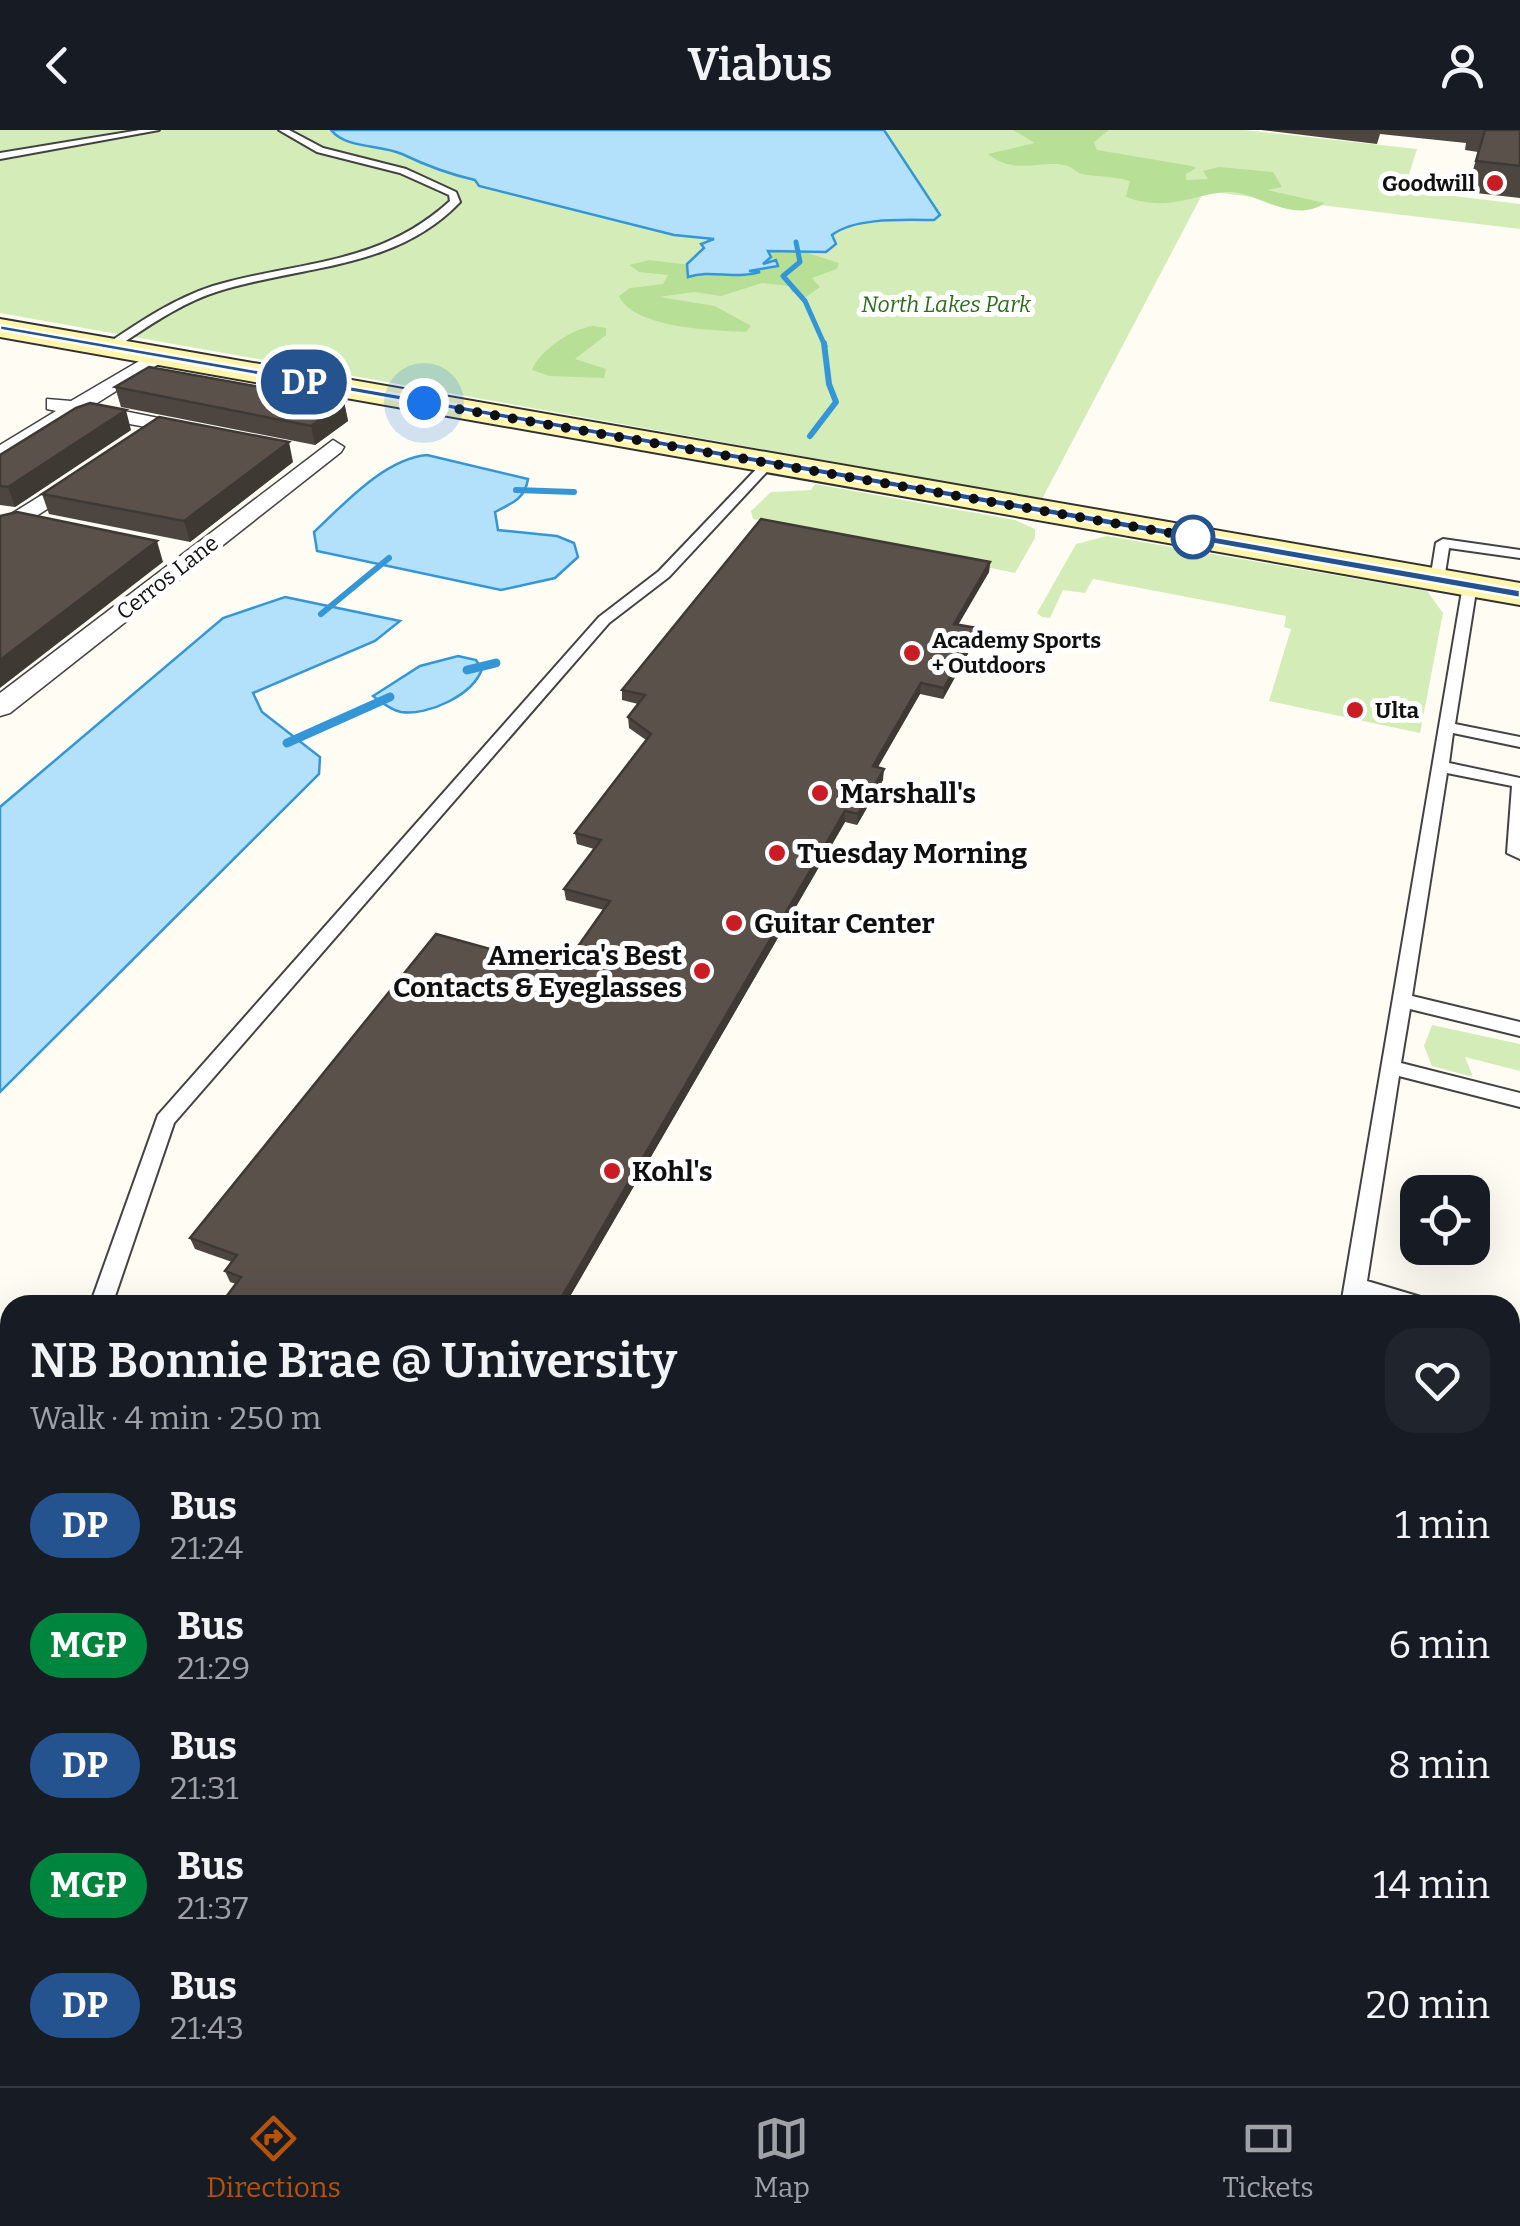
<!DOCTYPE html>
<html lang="en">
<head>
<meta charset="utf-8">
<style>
	:root { --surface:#171b24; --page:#20242c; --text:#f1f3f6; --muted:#9ea1a6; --line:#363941; --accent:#b45309 }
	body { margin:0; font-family:Bitter,serif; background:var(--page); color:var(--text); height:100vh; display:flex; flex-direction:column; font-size:38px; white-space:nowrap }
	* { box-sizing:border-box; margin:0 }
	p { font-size:32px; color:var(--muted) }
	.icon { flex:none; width:55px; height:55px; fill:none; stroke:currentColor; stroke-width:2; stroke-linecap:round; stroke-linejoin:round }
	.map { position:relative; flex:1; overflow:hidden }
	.panel { position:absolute; left:0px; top:1165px; width:1520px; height:792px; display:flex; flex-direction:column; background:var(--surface); border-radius:30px 30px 0 0; box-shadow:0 10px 40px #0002 }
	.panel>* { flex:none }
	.badge { padding:0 20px; border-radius:32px; font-size:35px; line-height:65px }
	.tools { position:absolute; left:1400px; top:1045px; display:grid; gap:20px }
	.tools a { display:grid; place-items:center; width:90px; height:90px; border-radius:20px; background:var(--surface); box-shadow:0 10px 40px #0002; font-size:50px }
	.you { position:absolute; width:50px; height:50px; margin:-25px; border:8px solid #fff; border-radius:50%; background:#1a73e8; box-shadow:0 0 0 15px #1a73e833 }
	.map>.badge { position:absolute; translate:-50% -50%; box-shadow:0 0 0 5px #fff }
	.round { display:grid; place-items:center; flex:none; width:105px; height:105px; border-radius:30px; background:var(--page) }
	.overview { display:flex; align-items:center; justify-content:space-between; height:170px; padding:0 30px }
	h1 { font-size:48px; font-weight:600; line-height:75px }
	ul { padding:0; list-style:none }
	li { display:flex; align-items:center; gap:30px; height:120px; padding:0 30px }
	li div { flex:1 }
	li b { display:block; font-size:38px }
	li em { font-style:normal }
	li .badge { min-width:110px; font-weight:700; text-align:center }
	header { display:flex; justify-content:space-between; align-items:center; height:130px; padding:0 30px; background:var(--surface); font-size:45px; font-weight:600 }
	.tabs { display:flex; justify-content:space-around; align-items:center; height:140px; border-top:2px solid var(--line); background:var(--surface); font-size:28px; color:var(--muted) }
	.tabs a { display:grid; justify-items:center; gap:5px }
	.tabs .on { color:var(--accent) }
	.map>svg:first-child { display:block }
	.green { fill:#d4edb8 }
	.forest { fill:#b7df96 }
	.water { fill:#b3e0fb; stroke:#3496d7; stroke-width:2.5 }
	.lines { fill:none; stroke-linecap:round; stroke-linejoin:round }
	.stream-far2 { stroke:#3496d7; stroke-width:5 }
	.stream-far1 { stroke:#3496d7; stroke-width:6 }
	.stream { stroke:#3496d7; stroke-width:9 }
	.lane-casing { stroke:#434343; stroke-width:4 }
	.street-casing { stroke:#434343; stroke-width:3 }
	.secondary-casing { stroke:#323232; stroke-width:4 }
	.lane { fill:#fff; fill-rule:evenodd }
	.street { fill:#fff; fill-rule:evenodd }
	.secondary { fill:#fff6ae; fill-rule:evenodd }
	.wall { fill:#4d4640 }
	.shaded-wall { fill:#3f3934 }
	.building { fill:#5a514b; stroke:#3f3934; stroke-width:2.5 }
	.line { fill:#24538f; stroke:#fff; stroke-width:2.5 }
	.walk { stroke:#101010; stroke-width:10; stroke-dasharray:0 18 }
	.poi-dot { fill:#cb1c24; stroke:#fff; stroke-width:4 }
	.stop-dot { fill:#fff; stroke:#24538f; stroke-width:5 }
	.labels { text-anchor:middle; stroke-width:10; stroke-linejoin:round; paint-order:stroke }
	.far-poi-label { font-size:22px; font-weight:bold; fill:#101010; stroke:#fff; text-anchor:start }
	.far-park-label { font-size:22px; font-style:italic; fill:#2b6e1a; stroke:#fff }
	.far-street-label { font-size:22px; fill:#101010; stroke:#fff }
	.poi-label { font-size:28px; font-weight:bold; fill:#101010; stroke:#fff; text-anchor:start }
</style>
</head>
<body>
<header><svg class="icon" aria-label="back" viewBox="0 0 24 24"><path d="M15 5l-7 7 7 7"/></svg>Viabus<svg class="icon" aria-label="person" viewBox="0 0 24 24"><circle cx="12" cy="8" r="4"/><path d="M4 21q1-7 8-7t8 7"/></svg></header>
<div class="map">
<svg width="1520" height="1956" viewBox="0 0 1520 1956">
	<rect width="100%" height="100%" fill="#fffdf3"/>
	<g class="green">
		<polygon points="0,0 1245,0 1417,19 1404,60 1520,74 1520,99 1204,61 1042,369 0,183"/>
		<polygon points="815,354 1015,390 1035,399 1035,408 1015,443 753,389 751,381 771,362 811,360"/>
		<polygon points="1107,406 1427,461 1443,483 1420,603 1269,571 1291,499 1284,497 1286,486 1093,449 1085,463 1063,460 1050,488 1042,487 1037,483 1076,414"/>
		<polygon points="1432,895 1520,914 1520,941 1465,927 1473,947 1432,936 1424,916"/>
	</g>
	<g class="forest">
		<path d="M1013 0H1109L1094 12 1097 20 1192 36 1196 38 1186 44V50L1208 49 1203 41 1219 37 1273 42 1282 57 1267 60 1325 73C1298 91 1270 72 1243 64 1208 54 1178 86 1126 67L1130 51C1115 46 1097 47 1082 44 1077 43 1073 38 1068 36 1041 28 1017 47 988 24L1035 13Z"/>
		<path d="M792 118 839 133 837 139 812 148 820 157 806 167 792 162 789 156 762 153 721 166 694 162 659 167 715 176 751 196 746 202C713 200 635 199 619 166L630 158 663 154 668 145 639 142 629 135 649 130 691 135 689 147C711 139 734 149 757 143L749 140 778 136 777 131 762 134 771 127 768 121Z"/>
		<path d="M593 196 606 198V205L575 229 606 239 604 248 549 246 532 240C539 221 573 198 593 196Z"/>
	</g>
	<g class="water">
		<path d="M331 0H884L940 85 934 90C906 90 855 87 832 105L836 114 826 122 768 121 771 127 763 134 776 130 778 136 749 141 760 142C735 150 711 139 688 147L687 134 704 118 701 114 714 109 674 105 479 56 475 50C448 44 427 36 402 24 380 14 346 19 331 0Z"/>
		<path d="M427 325 528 349C525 369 512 373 495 382L498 400 557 406 574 413 578 427 555 448 501 460 317 421 314 402C344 374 384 329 427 325Z"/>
		<polygon points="285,467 400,491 375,511 253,563 262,582 320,627 319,644 0,962 0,677 223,488"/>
		<path d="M458 526 476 530 482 539C473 565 428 586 401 582 391 580 381 572 373 566L420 536Z"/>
	</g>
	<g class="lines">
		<polyline class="stream-far2" points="796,112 800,132 783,146 805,171 825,216"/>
		<g class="stream-far1">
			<polyline points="810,306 836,272 829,254 824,213"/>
			<polyline points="516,360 574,362"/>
			<polyline points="321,484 389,428"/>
		</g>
		<g class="stream">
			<polyline points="467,540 496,533"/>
			<polyline points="287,613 390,567"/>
		</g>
		<defs>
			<g id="lane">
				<polygon points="140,0 159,0 0,29 0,23"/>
				<path d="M279 0H289L323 18 406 39 456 62 460 72C395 140 303 135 219 161 180 173 146 198 112 220H104V216C138 193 173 169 213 156 301 130 377 137 450 71L449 65 400 43 317 22Z"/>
				<polygon points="765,330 775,333 669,447 609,493 174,993 112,1175 90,1175 158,985 599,487 659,441"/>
				<polygon points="1443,409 1520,420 1520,428 1449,418 1444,450 1437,454 1430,450 1436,413"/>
				<polygon points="1470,451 1477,455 1455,594 1520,607 1520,617 1453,603 1449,633 1520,648 1520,729 1507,723 1512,656 1447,643 1412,866 1520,892 1520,906 1410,879 1401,933 1520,963 1520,977 1399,946 1367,1151 1424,1168 1427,1175 1385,1175 1364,1169 1363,1175 1341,1175 1463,455"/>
				<polygon points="1510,1193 1520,1196 1520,1216 1510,1213"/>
				<polygon points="1510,1332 1520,1336 1520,1358 1510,1354"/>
				<polygon points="10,1372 10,1402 0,1407 0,1376"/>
				<polygon points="1510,1584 1520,1588 1520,1616 1510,1612"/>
				<polygon points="1510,1701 1520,1705 1520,1733 1510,1729"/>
				<polygon points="1510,1825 1520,1829 1520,1859 1510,1855"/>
				<polygon points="1211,1948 1243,1948 1241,1956 1209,1956"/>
			</g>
			<g id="street">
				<polygon points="158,220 165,222 165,230 94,275 208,298 208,308 79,285 0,332 0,315 56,281 47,279 47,269 71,271"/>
				<polygon points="333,310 344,317 341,322 10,583 0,586 0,563"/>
				<polygon points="85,338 93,340 93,350 0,409 0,391"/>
			</g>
			<polygon id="secondary" points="0,189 1520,453 1520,475 0,207"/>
		</defs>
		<use href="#lane" class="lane-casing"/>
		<use href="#street" class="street-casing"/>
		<use href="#secondary" class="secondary-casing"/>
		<use href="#lane" class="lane"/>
		<use href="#street" class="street"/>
		<use href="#secondary" class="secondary"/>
	</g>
	<g class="wall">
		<polygon points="1261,0 1520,0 1520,68 1467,62 1478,22 1465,20 1466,13 1380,4 1377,14"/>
		<polygon points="115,257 344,272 348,291 315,315 121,277"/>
		<polygon points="131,300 15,377 0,375 0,325"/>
		<polygon points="293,332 190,412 49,384 42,364"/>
		<polygon points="990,432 989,442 958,494 976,509 943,569 920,564 878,637 883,650 857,695 845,692 565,1175 220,1175 236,1154 230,1152 225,1141 232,1132 195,1119 190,1108 562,839 604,780 566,770 564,759 594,719 577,714 575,703 646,610 629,598 628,587 638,574 622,570 622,560"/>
		<polygon points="1520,1395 1520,1538 1510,1534 1510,1408"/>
	</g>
	<g class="shaded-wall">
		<polygon points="344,272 348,291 315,315 311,296"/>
		<polygon points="126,280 131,300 15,377 8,357"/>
		<polygon points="289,312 293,332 190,412 184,391"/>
		<polygon points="157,411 163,432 0,558 0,530"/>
		<polygon points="990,432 989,442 953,504 954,494"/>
		<polygon points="977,498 976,509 943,569 944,558"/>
		<polygon points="921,553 920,564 872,647 873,636"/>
		<polygon points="884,639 883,650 857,695 858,684"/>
		<polygon points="845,681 845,692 565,1175 557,1175"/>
		<polygon points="105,1948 116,1948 111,1956 100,1956"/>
	</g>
	<g class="building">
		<polygon points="1485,0 1520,0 1520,36 1476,31"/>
		<polygon points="149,237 344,272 311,296 115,257"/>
		<polygon points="90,273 126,280 8,357 0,356 0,325 76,278"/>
		<polygon points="159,287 289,312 184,391 42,364"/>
		<polygon points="17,382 157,411 0,530 0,386"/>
		<polygon points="761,389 990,432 954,494 977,498 944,558 921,553 873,636 884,639 858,684 845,681 557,1175 220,1175 241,1147 225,1141 237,1125 190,1108 436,804 562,839 610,771 564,759 601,710 575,703 651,604 628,587 645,565 622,560"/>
		<polygon points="10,1674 10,1948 105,1948 100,1956 0,1956 0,1689"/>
		<polygon points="899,1948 1077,1948 1075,1956 896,1956"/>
	</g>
	<polygon class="line" points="0,195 1520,460 1520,468 0,200"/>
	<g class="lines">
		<polyline class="walk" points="424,273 1193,407"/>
	</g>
	<g class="poi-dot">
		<circle cx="1495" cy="53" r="10"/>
		<circle cx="912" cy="523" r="10"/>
		<circle cx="1355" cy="580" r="10"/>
		<circle cx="820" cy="663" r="10"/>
		<circle cx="777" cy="723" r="10"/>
		<circle cx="734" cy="793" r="10"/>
		<circle cx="702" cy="841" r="10"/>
		<circle cx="612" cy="1041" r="10"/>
	</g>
	<circle class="stop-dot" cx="1193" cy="407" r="20"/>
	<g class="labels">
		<g class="far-poi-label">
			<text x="1475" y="61" text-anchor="end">Goodwill</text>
			<text x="932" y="518">Academy Sports<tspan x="932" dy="25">+ Outdoors</tspan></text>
			<text x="1375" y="588">Ulta</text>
		</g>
		<g class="far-park-label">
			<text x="946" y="182">North Lakes Park</text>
		</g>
		<g class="far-street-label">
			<text transform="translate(167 447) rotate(-38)" y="8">Cerros Lane</text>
		</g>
		<g class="poi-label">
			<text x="840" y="673">Marshall's</text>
			<text x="797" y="733">Tuesday Morning</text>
			<text x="754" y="803">Guitar Center</text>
			<text x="682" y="835" text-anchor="end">America's Best<tspan x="682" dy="32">Contacts &amp; Eyeglasses</tspan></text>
			<text x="632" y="1051">Kohl's</text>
		</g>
	</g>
</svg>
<div class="tools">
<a><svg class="icon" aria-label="locate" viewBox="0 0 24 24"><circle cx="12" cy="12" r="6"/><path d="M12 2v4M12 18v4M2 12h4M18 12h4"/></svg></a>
</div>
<div class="you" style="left:424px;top:273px"></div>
<b class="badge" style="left:304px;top:252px;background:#24538f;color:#fff">DP</b>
<section class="panel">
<div class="overview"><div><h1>NB Bonnie Brae @ University</h1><p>Walk · 4 min · 250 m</p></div><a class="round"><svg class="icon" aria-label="heart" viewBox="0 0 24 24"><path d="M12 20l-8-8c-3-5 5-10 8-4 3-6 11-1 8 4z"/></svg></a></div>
<ul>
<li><span class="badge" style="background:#24538f;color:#fff">DP</span><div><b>Bus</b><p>21:24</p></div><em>1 min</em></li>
<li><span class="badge" style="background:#00853e;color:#fff">MGP</span><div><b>Bus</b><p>21:29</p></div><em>6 min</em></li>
<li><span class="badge" style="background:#24538f;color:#fff">DP</span><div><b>Bus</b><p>21:31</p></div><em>8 min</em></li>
<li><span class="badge" style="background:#00853e;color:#fff">MGP</span><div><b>Bus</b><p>21:37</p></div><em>14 min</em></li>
<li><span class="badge" style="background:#24538f;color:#fff">DP</span><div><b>Bus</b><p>21:43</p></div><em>20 min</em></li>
</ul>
</section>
</div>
<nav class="tabs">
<a class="on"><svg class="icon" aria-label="directions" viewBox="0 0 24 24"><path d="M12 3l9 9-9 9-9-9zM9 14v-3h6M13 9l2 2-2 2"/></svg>Directions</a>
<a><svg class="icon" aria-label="map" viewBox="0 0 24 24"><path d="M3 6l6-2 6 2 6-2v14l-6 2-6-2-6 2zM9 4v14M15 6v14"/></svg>Map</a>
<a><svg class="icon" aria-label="tickets" viewBox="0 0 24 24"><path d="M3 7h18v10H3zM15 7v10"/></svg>Tickets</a>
</nav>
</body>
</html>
